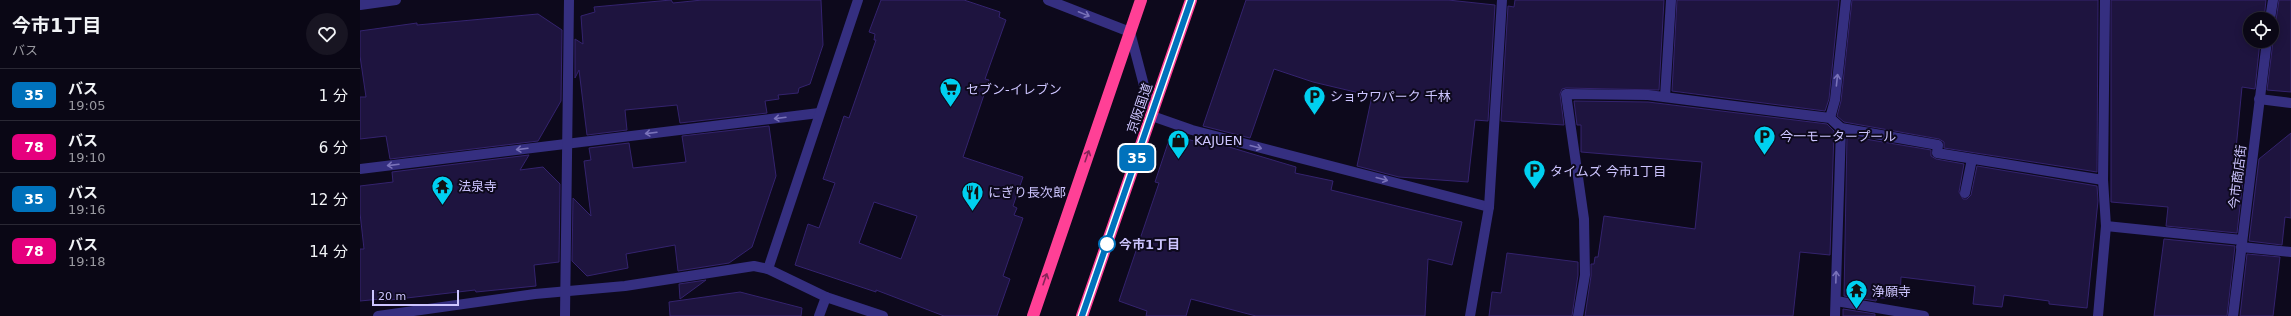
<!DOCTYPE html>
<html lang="ja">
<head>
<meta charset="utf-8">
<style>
	:root { --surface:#0a0715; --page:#181522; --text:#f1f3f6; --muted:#9999a0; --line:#2a2834 }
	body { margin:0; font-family:"DejaVu Sans","Noto Sans JP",sans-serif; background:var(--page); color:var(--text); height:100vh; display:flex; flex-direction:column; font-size:15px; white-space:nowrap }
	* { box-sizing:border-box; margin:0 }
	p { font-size:13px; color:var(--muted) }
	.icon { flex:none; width:22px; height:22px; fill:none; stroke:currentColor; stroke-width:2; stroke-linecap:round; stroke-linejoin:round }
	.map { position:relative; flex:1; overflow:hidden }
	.panel { display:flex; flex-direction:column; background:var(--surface); width:360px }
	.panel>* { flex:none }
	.badge { padding:0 8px; border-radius:6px; font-size:14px; line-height:26px }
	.tools { position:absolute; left:1883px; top:12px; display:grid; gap:8px }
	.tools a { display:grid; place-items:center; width:36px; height:36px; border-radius:50%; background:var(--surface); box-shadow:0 2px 10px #0003,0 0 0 1px var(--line); font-size:20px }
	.scale { position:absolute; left:12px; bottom:10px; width:87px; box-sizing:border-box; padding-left:4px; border:2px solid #cdc5ff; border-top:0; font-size:11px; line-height:14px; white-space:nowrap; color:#cdc5ff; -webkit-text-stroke:3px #0d091c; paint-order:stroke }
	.map>.badge { position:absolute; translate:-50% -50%; box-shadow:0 0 0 2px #fff }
	.round { display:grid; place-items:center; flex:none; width:42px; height:42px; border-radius:21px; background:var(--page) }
	.summary { display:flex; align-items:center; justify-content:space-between; height:68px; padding:0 12px }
	h1 { font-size:19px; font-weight:700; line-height:30px }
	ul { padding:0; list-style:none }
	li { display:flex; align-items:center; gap:12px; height:52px; padding:0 12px; border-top:1px solid var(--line) }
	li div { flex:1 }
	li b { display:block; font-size:15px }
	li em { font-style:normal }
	li .badge { min-width:44px; font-weight:700; text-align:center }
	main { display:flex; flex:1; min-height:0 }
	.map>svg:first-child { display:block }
	.building { fill:#1e143f; stroke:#34236e; fill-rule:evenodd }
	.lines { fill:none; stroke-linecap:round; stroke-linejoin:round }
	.minor { stroke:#352f80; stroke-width:10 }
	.highway { stroke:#ff4096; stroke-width:12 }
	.oneway { stroke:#7972b9 }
	.oneway2 { stroke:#862459 }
	.line-casing { stroke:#fff; stroke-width:9 }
	.line { stroke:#0072bc; stroke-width:6 }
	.stop-dot { fill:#fff; stroke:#0072bc; stroke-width:2 }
	.labels { text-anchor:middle; stroke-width:4; stroke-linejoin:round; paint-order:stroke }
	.poi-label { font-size:13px; fill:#cdc5ff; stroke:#0d091c; text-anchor:start }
	.street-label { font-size:13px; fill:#cdc5ff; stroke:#0d091c }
	.stop-label { font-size:13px; font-weight:bold; fill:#cdc5ff; stroke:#0d091c; text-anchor:start }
</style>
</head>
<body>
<main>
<section class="panel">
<div class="summary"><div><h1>今市1丁目</h1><p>バス</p></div><a class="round"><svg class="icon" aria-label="heart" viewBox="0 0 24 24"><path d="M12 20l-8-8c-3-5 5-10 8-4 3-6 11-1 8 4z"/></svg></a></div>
<ul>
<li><span class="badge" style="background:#0072bc;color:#fff">35</span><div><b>バス</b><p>19:05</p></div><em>1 分</em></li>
<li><span class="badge" style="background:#e6007e;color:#fff">78</span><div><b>バス</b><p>19:10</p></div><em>6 分</em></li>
<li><span class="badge" style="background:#0072bc;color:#fff">35</span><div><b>バス</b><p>19:16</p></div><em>12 分</em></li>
<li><span class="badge" style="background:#e6007e;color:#fff">78</span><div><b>バス</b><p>19:18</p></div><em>14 分</em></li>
</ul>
</section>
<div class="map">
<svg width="1931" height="316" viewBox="0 0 1931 316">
	<rect width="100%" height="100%" fill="#0d091c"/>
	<g class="building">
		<polygon points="311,0 313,3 342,0 461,0 463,45 450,84 439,88 438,93 418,95 419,99 405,101 407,113 320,123 317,105 265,110 267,130 227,135 219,70 215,78 215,39 223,44 221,16 235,12 234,7"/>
		<path d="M521 0H604L640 12 639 17 646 20 625 79 629 80 603 157 663 177 653 206 657 208 654 215 663 218 643 276 650 279 637 316H584L516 290V292L435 265 448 224 459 228 475 183 463 179 484 116 489 118 516 40H514L515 34 509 32ZM514 202 557 216 541 259 499 243Z"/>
		<polygon points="886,0 1088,0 1135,5 1128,121 1115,120 1108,182 1039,177 997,166 1012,96 953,82 914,69 890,138 843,126"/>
		<polygon points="1155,0 1304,0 1299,90 1206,88 1202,89 1200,94 1204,125 1141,121 1148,6 1154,7"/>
		<polygon points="1317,0 1479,0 1469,99 1465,111 1312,91"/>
		<polygon points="1492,0 1738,0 1737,172 1584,148 1584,142 1579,139 1484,122 1477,116 1481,101"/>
		<polygon points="1751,0 1906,0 1904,19 1890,19 1890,41 1900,41 1895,89 1882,87 1873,180 1884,171 1877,233 1806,226 1808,207 1751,202"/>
		<polygon points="1919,0 1931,0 1931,92 1907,90 1913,42 1912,25 1916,20"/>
		<polygon points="178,14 202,30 201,101 178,141 30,159 26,136 0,139 0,97 6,97 0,56 0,31 57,23 57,25"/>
		<polygon points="1214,101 1288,102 1467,124 1474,131 1470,255 1440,252 1433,316 1225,316 1231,276 1231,264 1234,264 1235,257 1238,257 1244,216 1335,229 1342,162 1221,152 1221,125 1217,125"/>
		<polygon points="409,126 416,176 392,247 369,263 318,271 315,245 266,254 268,268 227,276 212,261 213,198 231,216 224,161 231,160 229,148 269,143 273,168 326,162 322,136"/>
		<polygon points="1931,133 1931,218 1925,217 1922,245 1889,241 1899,159"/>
		<polygon points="811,134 837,142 839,138 936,167 935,173 973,181 971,190 1102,222 1092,265 1068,259 1065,316 896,316 831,299 826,316 786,316 787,311 759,301 799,183 795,182"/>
		<polygon points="1487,136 1571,150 1571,156 1576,159 1604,164 1599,192 1603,199 1607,199 1611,195 1617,166 1737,186 1738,201 1727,308 1689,304 1689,301 1644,295 1642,307 1613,304 1615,286 1541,277 1540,298 1517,298 1516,301 1484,296"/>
		<polygon points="169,155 160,170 183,167 200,184 199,262 174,265 176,286 116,292 115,290 21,301 21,299 0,301 0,249 4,249 0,213 0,186 33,182 32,172"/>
		<polygon points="1804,239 1875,246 1867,316 1794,316"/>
		<polygon points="1147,253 1218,262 1218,275 1212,316 1129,316 1132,292 1141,293"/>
		<polygon points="1887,254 1920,257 1913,316 1880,316"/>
		<polygon points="346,280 320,299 319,284"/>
		<polygon points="380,292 442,308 441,316 310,316 309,302"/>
		<polygon points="1483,309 1515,314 1515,316 1483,316"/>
	</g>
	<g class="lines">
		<g class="minor">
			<polyline points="688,0 770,32 792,116 832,130 1129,207"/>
			<polyline points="0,5 36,0"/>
			<polyline points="1910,19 1913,0"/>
			<polyline points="1305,97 1311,0"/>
			<polyline points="1899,99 1931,103"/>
			<polyline points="1470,118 1475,100 1486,0"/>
			<polyline points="0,169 459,113"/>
			<polyline points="1605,193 1612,159"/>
			<polyline points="1746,226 1882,240"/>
			<polyline points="1881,247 1931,252"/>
			<polyline points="408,269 498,0"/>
			<polyline points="1476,301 1564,316"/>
			<polyline points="18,316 175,294 265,286 394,266 408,269 466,297 523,316"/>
			<polyline points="205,316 209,0"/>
			<polyline points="459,316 466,297"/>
			<polyline points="1110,316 1129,207 1142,0"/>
			<polyline points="1218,316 1225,275 1224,219 1206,94 1288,95 1470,118 1481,128 1578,145 1577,153 1743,180"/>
			<polyline points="1475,316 1481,128"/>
			<polyline points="1738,316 1746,226 1743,180 1745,0"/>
			<polyline points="1873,316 1907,41"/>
		</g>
		<g class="highway">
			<polyline points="673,316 781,0"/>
			<polyline points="722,316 831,0"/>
		</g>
	</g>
	<defs><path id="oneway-shaft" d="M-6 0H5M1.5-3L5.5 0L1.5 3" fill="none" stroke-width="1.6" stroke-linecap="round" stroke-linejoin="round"/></defs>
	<g class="oneway">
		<use href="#oneway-shaft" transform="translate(724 14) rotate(22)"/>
		<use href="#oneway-shaft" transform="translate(1477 80) rotate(-84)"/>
		<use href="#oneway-shaft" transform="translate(420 118) rotate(173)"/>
		<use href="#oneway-shaft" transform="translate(291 133) rotate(173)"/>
		<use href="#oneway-shaft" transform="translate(896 147) rotate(15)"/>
		<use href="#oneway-shaft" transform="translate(162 149) rotate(173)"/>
		<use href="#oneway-shaft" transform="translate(33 165) rotate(173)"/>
		<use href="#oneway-shaft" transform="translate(1022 179) rotate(15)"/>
		<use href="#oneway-shaft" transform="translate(1476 277) rotate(-88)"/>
	</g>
	<g class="oneway2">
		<use href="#oneway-shaft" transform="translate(727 156) rotate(-71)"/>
		<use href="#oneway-shaft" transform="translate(685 279) rotate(-71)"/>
	</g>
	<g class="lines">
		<defs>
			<polyline id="line" points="722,316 831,0"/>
		</defs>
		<use href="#line" class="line-casing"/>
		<use href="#line" class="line"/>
	</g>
	<defs>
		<symbol id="supermarket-pin" viewBox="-11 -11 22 30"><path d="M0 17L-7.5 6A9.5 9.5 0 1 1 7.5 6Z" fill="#00d0f0" stroke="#0d091c"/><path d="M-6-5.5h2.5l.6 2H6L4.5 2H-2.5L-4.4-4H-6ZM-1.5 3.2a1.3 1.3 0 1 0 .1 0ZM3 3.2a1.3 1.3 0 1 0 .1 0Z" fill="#111"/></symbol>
		<symbol id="parking-pin" viewBox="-11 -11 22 30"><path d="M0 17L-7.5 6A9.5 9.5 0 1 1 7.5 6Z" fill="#00d0f0" stroke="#0d091c"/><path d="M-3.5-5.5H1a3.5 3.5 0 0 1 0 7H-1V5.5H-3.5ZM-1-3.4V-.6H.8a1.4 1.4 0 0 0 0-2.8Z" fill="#111"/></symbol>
		<symbol id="shop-pin" viewBox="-11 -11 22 30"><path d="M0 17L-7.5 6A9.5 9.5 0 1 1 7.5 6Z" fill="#00d0f0" stroke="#0d091c"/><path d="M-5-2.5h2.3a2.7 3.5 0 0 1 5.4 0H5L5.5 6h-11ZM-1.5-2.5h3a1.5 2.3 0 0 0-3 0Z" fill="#111"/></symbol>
		<symbol id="temple-pin" viewBox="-11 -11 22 30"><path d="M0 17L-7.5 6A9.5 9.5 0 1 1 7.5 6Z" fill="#00d0f0" stroke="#0d091c"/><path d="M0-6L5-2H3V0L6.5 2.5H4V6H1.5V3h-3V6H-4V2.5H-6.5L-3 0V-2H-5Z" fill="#111"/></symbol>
		<symbol id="restaurant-pin" viewBox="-11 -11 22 30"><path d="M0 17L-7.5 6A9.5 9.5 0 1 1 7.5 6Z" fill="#00d0f0" stroke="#0d091c"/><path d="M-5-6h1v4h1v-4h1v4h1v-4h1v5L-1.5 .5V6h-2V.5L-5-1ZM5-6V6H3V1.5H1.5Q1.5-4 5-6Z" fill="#111"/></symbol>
	</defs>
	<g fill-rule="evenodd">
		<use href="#supermarket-pin" x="578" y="76" width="25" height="34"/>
		<use href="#parking-pin" x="942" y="84" width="25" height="34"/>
		<use href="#parking-pin" x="1392" y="124" width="25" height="34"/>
		<use href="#shop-pin" x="806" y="128" width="25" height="34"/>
		<use href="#parking-pin" x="1162" y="158" width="25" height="34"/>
		<use href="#temple-pin" x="70" y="174" width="25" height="34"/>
		<use href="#restaurant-pin" x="600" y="180" width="25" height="34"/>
		<use href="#temple-pin" x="1484" y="278" width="25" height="34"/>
	</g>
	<circle class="stop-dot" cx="747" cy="244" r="8"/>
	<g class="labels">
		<g class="poi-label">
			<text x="606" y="94">セブン-イレブン</text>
			<text x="970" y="101">ショウワパーク 千林</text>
			<text x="1420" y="141">今一モータープール</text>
			<text x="834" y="145">KAJUEN</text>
			<text x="1190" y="176">タイムズ 今市1丁目</text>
			<text x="98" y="191">法泉寺</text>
			<text x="628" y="197">にぎり長次郎</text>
			<text x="1512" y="296">浄願寺</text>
		</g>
		<g class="street-label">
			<text transform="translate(779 108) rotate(-71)" y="5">京阪国道</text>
			<text transform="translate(1877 177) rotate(-83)" y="5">今市商店街</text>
		</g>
		<g class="stop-label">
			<text x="759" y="249">今市1丁目</text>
		</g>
	</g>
</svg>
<div class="tools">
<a><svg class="icon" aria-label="locate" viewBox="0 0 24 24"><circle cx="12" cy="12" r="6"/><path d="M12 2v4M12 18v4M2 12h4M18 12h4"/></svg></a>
</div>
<div class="scale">20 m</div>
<b class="badge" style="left:777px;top:158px;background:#0072bc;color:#fff">35</b>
</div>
</main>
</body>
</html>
